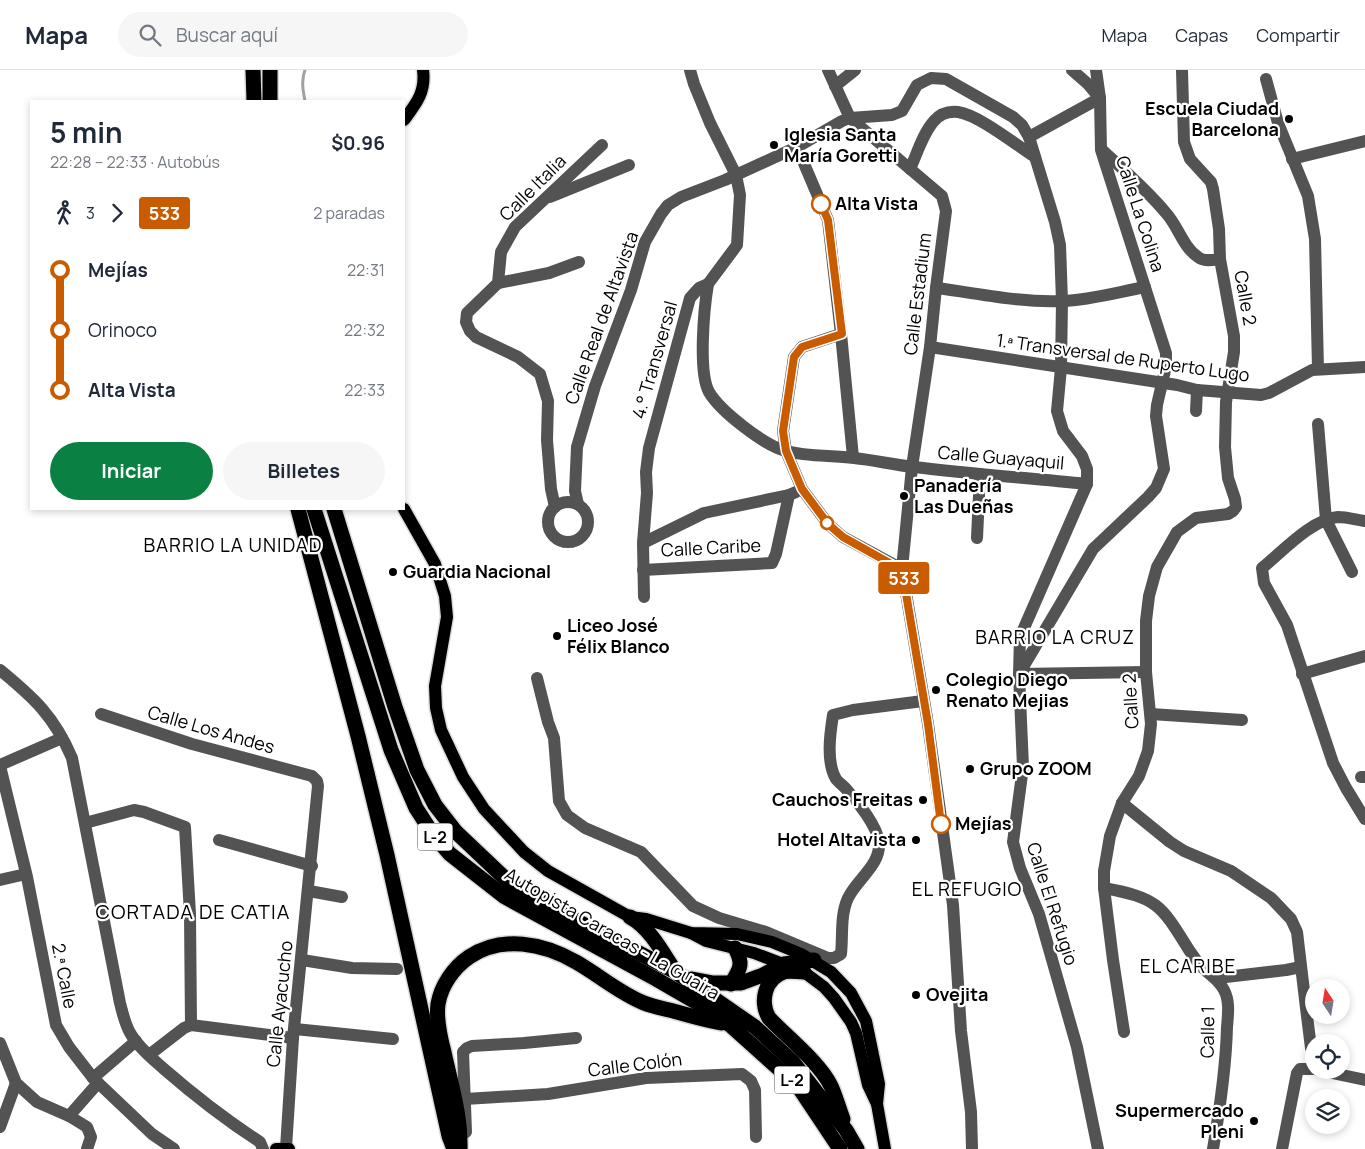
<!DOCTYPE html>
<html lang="es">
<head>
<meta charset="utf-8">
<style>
	:root { --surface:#fff; --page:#f6f6f7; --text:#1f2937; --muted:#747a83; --line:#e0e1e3; --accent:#0b8043 }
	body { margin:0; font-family:Manrope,sans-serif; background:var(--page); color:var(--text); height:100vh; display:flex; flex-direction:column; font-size:19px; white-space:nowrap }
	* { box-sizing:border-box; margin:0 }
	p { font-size:16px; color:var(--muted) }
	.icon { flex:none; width:28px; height:28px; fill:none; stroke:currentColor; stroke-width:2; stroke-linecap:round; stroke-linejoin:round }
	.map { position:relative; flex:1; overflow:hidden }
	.sheet { position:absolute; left:30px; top:30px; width:375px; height:410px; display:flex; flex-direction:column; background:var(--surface); border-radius:0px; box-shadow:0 2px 8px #0003 }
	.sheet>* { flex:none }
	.badge { padding:0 10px; border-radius:4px; font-size:18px; line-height:32px }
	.needle { width:32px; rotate:348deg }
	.buttons { position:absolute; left:1305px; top:909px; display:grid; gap:10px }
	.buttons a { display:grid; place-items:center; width:45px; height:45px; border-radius:50%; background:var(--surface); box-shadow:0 2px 8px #0003; font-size:25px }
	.map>.badge { position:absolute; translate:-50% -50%; box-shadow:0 0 0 2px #fff }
	.legs { display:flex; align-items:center; gap:8px; height:55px; padding:0 20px; font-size:16px }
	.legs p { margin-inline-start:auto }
	.headline { display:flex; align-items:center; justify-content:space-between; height:85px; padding:0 20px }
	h1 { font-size:28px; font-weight:700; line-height:38px }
	.action { display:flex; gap:10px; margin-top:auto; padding:10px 20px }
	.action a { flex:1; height:58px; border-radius:30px; background:var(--accent); color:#fff; font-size:20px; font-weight:700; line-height:58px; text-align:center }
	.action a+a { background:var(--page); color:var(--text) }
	ul { padding:0 20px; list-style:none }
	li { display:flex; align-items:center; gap:18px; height:60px; font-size:19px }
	li i { display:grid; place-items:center; width:8px; height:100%; margin:0 6px; background:currentColor }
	li i::after { content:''; width:12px; height:12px; margin:-6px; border:4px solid; border-radius:50%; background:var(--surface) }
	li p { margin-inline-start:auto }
	li:first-child i { background:linear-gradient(#0000 50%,currentColor 0) }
	li:last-child i { background:linear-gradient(currentColor 50%,#0000 0) }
	header { display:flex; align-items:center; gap:30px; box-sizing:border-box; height:70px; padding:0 25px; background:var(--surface); border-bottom:1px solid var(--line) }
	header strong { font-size:24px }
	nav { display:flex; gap:28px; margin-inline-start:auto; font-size:18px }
	.search { width:350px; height:45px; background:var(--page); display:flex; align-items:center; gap:12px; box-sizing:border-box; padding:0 18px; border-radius:28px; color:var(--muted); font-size:19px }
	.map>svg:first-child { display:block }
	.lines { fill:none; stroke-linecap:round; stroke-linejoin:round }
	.stream { stroke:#a1a1a1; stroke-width:3 }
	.major-casing { stroke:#dbdbdb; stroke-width:15 }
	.highway-casing { stroke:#dbdbdb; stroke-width:18 }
	.minor { stroke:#535353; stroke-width:12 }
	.major { stroke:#000; stroke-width:12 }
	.highway { stroke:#000; stroke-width:15 }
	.line-1-casing { stroke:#fff; stroke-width:11 }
	.line-1 { stroke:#c95b00; stroke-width:8 }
	.poi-dot { fill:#000; stroke:#fff; stroke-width:2 }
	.stop-1-dot { fill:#fff; stroke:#c95b00; stroke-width:2.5 }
	.labels { text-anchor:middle; stroke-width:4.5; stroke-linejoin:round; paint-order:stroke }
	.shield { fill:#fff; stroke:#4c4c4c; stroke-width:1 }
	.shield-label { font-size:16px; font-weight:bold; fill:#000 }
	.poi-label { font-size:18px; font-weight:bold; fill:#000; stroke:#fff; text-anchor:start }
	.street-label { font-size:18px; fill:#000; stroke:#fff }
	.stop-label { font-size:18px; font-weight:bold; fill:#000; stroke:#fff; text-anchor:start }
	.neighbourhood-label { font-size:19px; letter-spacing:1px; fill:#000; stroke:#fff }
	.quarter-label { font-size:20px; letter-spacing:1px; fill:#000; stroke:#fff }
</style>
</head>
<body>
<header>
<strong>Mapa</strong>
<div class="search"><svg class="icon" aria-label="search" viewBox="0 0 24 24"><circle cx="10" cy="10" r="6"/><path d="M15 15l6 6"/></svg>Buscar aquí</div>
<nav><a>Mapa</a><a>Capas</a><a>Compartir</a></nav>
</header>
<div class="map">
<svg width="1365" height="1079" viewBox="0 0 1365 1079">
	<rect width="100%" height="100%" fill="#fff"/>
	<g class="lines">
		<path class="stream" d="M305 0C301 10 303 21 305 31"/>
		<defs>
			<g id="major">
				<path d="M404 50C416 34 426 22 423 0"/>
				<polyline points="404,439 435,494 445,526 447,547 435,616 436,638 441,660 463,707 484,739 524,782 548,801 630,847 646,849 691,863 737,864 772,872 801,884 831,902 851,923 866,951 879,1014 877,1034"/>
				<polyline points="691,863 706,871 754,883 804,902 824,917 834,928 851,952 856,963 868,1015 877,1034 885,1079"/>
				<polyline points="276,1079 289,1079"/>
			</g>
			<g id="highway">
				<polyline points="253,0 254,31"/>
				<polyline points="270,0 270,31"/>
				<polyline points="298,439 358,666 387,785 449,1066 454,1079"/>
				<polyline points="314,439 391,680 416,738 434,766 450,784 505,827 656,909 701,935 730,955 798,1016 840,1079"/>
				<polyline points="334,439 395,637 417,700 435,735 456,762 513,816 594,860 674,901 755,957 793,992 846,1060 857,1079"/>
				<path d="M630 847C649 857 662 881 674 900"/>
				<path d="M804 902C797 902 790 900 784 902 764 909 760 932 769 948 788 968 819 992 831 1016 836 1027 839 1039 843 1049"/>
				<polyline points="692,909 713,913 741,913 763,905 784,894 814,890"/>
				<path d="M731 914C740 899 744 894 735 878"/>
				<path d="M460 1079C461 1046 451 1014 444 982 440 967 436 949 438 934 441 916 453 898 469 887 502 865 543 873 576 892 599 905 619 923 644 933 654 937 666 939 677 942 691 946 706 950 721 953"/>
			</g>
		</defs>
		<use href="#major" class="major-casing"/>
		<use href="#highway" class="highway-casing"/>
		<g class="minor">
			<polyline points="828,0 850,48 942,126 946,141 936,218 930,277 912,397 902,499 928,654 953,835 961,961 971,1042 972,1079"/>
			<polyline points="1072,0 1088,14 1100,28 1101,80 1166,283 1166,296 1157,335 1156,346 1164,399 1156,418 1148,427 1093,479 1019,604 1146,602"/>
			<polyline points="1266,9 1278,53 1308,126 1315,169 1318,299"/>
			<polyline points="835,16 855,0"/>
			<polyline points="1029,67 1100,28 1096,0"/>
			<polyline points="797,77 828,150 841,264 853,387"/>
			<path d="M1102 80C1124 100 1147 120 1166 143 1178 156 1183 177 1198 187 1204 192 1213 190 1220 189L1219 159 1213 119 1211 112 1190 89 1184 72 1182 0"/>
			<polyline points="1292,89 1365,71"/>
			<path d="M910 99C917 84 923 63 934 51 940 44 949 41 958 42 979 45 1016 75 1035 87"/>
			<polyline points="550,127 629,95"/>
			<polyline points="498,213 549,203 579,192"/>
			<path d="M708 214C704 238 698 302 709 322 720 341 765 376 786 381 808 387 831 385 854 388 874 390 894 395 914 397 971 404 1029 408 1087 414"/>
			<path d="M936 218C977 223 1020 233 1062 231 1090 230 1118 222 1145 217"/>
			<polyline points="841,264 802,277 794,287 783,361 786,381 802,419 828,454 843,467 902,499"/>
			<polyline points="930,277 1177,315 1197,320 1261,325 1269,323 1312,300 1365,297"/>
			<polyline points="1196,341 1197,320"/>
			<polyline points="1318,354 1326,450 1352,502"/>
			<circle cx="568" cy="452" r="20"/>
			<polyline points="578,434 575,421 577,377 595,316 631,220 645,172 661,144 668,135 681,127 725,110 797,77 842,51 850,48 892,45 902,41 917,15 931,8 946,9 1013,47 1022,55 1029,67 1055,152 1060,175 1062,231 1061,298 1057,341 1063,361 1082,386 1087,399 1087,414 1020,567 1019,604 1023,697 1013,772 1020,798 1039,844 1077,977 1098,1079"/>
			<polyline points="555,437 551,419 547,370 548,331 540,304 518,287 476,267 470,261 466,252 467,243 498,213 501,182 515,157 602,75"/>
			<path d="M1365 451C1357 450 1347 447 1338 447 1312 449 1282 482 1262 498L1264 513 1287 555 1333 693 1346 718 1365 749"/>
			<polyline points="977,468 980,404"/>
			<polyline points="643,473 704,443 789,425 796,422"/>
			<polyline points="643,500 772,493 776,484 789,425"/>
			<polyline points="644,527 643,473 647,423 646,402 649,378 690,228 699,218 708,214 737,175 740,125 736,105 710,53 694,14 690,0"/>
			<path d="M0 600C34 628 54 646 72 688L120 933C123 944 125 956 132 966 140 979 153 989 164 999 195 1026 226 1050 260 1072L263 1079"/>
			<polyline points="1302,604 1365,586"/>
			<path d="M537 608 548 652 554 668 559 731 567 745 585 758 641 782 693 836 719 848 766 862 828 888H834L841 884C843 866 840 845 848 828 857 809 881 795 879 772 877 756 858 732 847 720 844 716 839 713 836 709 826 692 830 664 833 645L853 640 923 631"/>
			<polyline points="101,644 192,674 312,706 317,711 318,716 293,968 286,1078"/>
			<polyline points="1151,644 1242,650"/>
			<polyline points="0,695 62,668"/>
			<polyline points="0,696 27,807 56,955 69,977 93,1008 152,1064 174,1079"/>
			<polyline points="1361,707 1365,707"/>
			<polyline points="1122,733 1170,772 1184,781 1231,801 1271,828 1291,849 1297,862 1306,938 1311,978 1314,985"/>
			<polyline points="85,753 134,740 144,742 185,757 190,844 191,955"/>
			<polyline points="219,770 312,796"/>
			<polyline points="0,810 26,804"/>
			<path d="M1104 818C1158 828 1161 835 1189 880 1194 887 1199 895 1206 901 1214 908 1218 909 1224 920 1230 931 1228 945 1227 957 1226 998 1220 1038 1213 1079"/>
			<polyline points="309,821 342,827"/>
			<polyline points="302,890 352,898 397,899"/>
			<polyline points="1217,908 1286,900 1301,897"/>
			<polyline points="295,959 393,969"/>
			<polyline points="1124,962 1113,890 1104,818 1104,801 1110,766 1122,733 1139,706 1148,681 1151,654 1146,602 1146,551 1149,526 1157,497 1177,462 1196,448 1228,444 1233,441 1236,437 1235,429 1228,408 1225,377 1226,332 1234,282 1234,266 1220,189"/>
			<polyline points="0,973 16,1013 37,1032 69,1046 87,1057 91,1067 87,1079"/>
			<polyline points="149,985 184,958 191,955 293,968"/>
			<polyline points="1318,1000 1365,1010"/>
			<polyline points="93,1008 136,971"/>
			<polyline points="465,1029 548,1024 646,1008 742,1004 751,1011 755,1020 756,1067"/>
			<polyline points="69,1046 98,1013"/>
			<polyline points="0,1057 16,1013"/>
			<polyline points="466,1062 463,982 467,978 472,976 524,973 576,968"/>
			<polyline points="1282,1079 1297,1003 1300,999 1314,999"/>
		</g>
		<use href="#major" class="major"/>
		<use href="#highway" class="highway"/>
	</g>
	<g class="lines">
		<defs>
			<polyline id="line-1" points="821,134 828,150 842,264 802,277 794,287 783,361 786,381 802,419 828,454 843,467 902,500 928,654 941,754"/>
		</defs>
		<use href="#line-1" class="line-1-casing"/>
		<use href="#line-1" class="line-1"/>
	</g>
	<g class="poi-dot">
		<circle cx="1289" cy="49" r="5"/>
		<circle cx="774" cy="75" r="5"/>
		<circle cx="904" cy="426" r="5"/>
		<circle cx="393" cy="502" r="5"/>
		<circle cx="557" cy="566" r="5"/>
		<circle cx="936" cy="620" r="5"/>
		<circle cx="970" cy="699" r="5"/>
		<circle cx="923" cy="730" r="5"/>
		<circle cx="916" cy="770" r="5"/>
		<circle cx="916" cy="925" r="5"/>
		<circle cx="1254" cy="1051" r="5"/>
	</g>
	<g class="stop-1-dot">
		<circle cx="821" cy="134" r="9"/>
		<circle cx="827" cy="453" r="6"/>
		<circle cx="941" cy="754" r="9"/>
	</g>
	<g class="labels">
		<g class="shield">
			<rect x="417.5" y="753.5" width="35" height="27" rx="4"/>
			<rect x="774.5" y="996.5" width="35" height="27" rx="4"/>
		</g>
		<g class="shield-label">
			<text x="435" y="773">L-2</text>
			<text x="792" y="1016">L-2</text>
		</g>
		<g class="poi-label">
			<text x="1279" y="45" text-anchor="end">Escuela Ciudad<tspan x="1279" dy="21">Barcelona</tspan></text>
			<text x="784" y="71">Iglesia Santa<tspan x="784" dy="21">María Goretti</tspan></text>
			<text x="914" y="422">Panadería<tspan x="914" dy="21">Las Dueñas</tspan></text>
			<text x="403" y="508">Guardia Nacional</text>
			<text x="567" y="562">Liceo José<tspan x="567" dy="21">Félix Blanco</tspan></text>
			<text x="946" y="616">Colegio Diego<tspan x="946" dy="21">Renato Mejias</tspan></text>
			<text x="980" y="705">Grupo ZOOM</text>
			<text x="913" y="736" text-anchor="end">Cauchos Freitas</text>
			<text x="906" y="776" text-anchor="end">Hotel Altavista</text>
			<text x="926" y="931">Ovejita</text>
			<text x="1244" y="1047" text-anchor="end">Supermercado<tspan x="1244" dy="21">Pleni</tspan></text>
		</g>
		<g class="street-label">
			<text transform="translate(533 118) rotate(-45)" y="6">Calle Italia</text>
			<text transform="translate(1140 144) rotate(72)" y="6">Calle La Colina</text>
			<text transform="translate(918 224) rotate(-83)" y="6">Calle Estadium</text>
			<text transform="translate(1245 228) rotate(80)" y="6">Calle 2</text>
			<text transform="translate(602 248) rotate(-70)" y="6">Calle Real de Altavista</text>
			<text transform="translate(1123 288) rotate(8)" y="6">1.ª Transversal de Ruperto Lugo</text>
			<text transform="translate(655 290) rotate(-74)" y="6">4.° Transversal</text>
			<text transform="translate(1001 388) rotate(5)" y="6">Calle Guayaquil</text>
			<text transform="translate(711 478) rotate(-3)" y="6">Calle Caribe</text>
			<text transform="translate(1131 631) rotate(-93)" y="6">Calle 2</text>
			<text transform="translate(211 660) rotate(16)" y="6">Calle Los Andes</text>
			<text transform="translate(1052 834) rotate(72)" y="6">Calle El Refugio</text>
			<text transform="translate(612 864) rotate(30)" y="6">Autopista Caracas - La Guaira</text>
			<text transform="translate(64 906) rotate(79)" y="6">2.ª Calle</text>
			<text transform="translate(280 934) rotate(-84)" y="6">Calle Ayacucho</text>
			<text transform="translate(1208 962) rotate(-89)" y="6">Calle 1</text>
			<text transform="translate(635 995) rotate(-7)" y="6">Calle Colón</text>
		</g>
		<g class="stop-label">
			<text x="835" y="140">Alta Vista</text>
			<text x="955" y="760">Mejías</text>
		</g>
		<g class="neighbourhood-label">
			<text x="233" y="482">BARRIO LA UNIDAD</text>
			<text x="1055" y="574">BARRIO LA CRUZ</text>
			<text x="967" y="826">EL REFUGIO</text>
			<text x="1188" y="903">EL CARIBE</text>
		</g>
		<g class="quarter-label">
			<text x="193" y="849">CORTADA DE CATIA</text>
		</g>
	</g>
</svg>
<div class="buttons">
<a><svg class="needle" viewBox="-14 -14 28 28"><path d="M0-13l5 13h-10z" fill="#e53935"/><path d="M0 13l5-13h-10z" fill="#747a83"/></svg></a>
<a><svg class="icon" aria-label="locate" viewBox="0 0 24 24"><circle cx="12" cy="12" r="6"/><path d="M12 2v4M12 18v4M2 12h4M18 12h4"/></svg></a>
<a><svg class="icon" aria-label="layers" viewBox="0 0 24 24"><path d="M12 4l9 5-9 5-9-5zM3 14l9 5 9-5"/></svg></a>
</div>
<b class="badge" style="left:904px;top:508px;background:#c95b00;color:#fff">533</b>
<section class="sheet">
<div class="headline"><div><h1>5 min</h1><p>22:28 – 22:33 · Autobús</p></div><b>$0.96</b></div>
<div class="legs"><svg class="icon" aria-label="walk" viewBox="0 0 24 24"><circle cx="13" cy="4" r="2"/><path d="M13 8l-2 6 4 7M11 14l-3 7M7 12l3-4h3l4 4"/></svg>3<svg class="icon" aria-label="forward" viewBox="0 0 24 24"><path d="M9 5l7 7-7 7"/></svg><b class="badge" style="background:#c95b00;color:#fff">533</b><p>2 paradas</p></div>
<ul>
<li><i style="color:#c95b00"></i><b>Mejías</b><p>22:31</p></li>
<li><i style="color:#c95b00"></i><span>Orinoco</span><p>22:32</p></li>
<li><i style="color:#c95b00"></i><b>Alta Vista</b><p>22:33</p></li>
</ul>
<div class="action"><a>Iniciar</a><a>Billetes</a></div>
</section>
</div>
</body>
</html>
